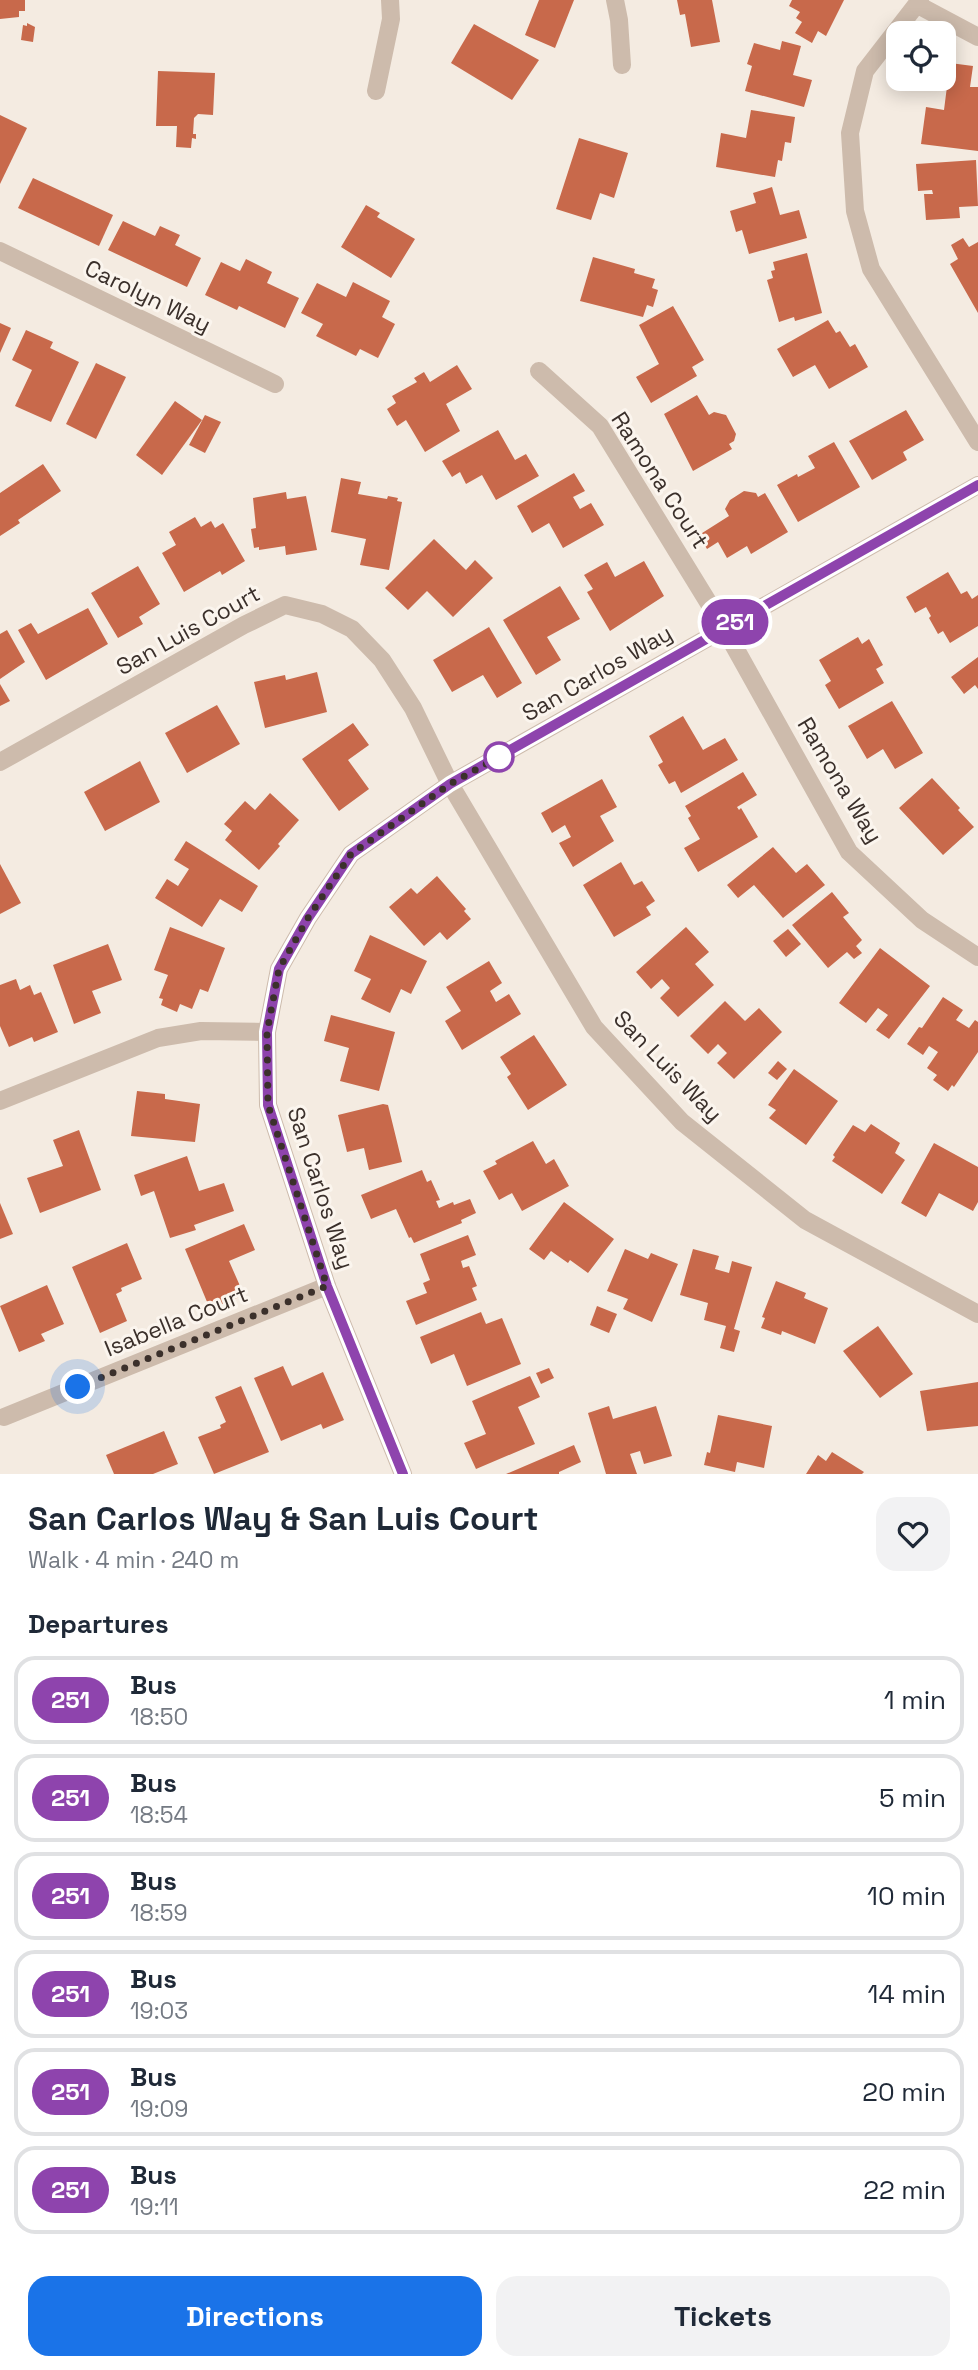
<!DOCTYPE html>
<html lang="en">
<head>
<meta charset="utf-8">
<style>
	:root { --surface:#fff; --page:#f2f2f3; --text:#1f2937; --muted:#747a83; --line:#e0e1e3; --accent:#1a73e8 }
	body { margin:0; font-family:"Space Grotesk",sans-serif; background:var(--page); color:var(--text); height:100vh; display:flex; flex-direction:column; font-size:26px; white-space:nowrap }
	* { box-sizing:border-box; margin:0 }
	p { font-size:23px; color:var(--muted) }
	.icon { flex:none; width:38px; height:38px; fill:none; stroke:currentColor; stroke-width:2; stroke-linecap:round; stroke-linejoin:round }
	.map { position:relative; height:1474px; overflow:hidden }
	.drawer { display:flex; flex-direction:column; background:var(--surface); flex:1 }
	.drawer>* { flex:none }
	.badge { padding:0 14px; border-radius:23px; font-size:24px; line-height:46px }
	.fabs { position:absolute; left:886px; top:21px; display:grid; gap:14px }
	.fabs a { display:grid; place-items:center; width:70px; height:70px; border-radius:14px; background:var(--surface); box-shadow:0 4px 18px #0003; font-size:35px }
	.you { position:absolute; width:35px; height:35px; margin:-18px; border:5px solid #fff; border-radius:50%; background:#1a73e8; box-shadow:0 0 0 10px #1a73e833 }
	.map>.badge { position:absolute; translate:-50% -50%; box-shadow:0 0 0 4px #fff }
	h2 { padding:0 28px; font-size:26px; line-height:63px }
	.round { display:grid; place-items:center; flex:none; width:74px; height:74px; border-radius:21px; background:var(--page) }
	.headline { display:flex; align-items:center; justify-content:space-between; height:119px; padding:0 28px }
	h1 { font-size:33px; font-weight:600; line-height:52px }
	.cta { display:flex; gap:14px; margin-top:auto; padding:14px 28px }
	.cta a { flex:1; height:80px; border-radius:21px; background:var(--accent); color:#fff; font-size:28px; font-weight:600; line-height:80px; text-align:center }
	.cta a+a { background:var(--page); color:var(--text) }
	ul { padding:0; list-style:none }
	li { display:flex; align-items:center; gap:21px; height:88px; margin:0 14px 10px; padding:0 14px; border:4px solid var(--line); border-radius:21px }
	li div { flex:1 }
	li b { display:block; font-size:26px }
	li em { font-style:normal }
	li .badge { min-width:77px; font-weight:700; text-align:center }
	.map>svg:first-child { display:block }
	.building { fill:#c8694b }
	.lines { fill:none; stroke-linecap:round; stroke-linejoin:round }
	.minor { stroke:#cdbbac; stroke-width:18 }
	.line-casing { stroke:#fff; stroke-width:16 }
	.line { stroke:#8e44ad; stroke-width:10 }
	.walk { stroke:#3b302b; stroke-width:7; stroke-dasharray:0 12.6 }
	.stop-dot { fill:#fff; stroke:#8e44ad; stroke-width:3.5 }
	.labels { text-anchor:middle; stroke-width:6; stroke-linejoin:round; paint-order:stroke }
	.street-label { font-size:23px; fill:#3b302b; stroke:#fbf5ee }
</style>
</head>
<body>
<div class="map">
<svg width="978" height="1474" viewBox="0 0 978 1474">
	<rect width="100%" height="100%" fill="#f4ebe1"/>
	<g class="building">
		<polygon points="0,0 25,0 25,11 19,11 19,17 0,19"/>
		<polygon points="539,0 574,0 555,48 525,35"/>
		<polygon points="677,0 712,0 720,42 691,47 685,14 680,15"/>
		<polygon points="792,0 844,0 826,36 818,31 812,43 795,33 802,22 796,18 800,12 789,6"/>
		<polygon points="27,23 35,27 33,42 21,40 23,25 27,26"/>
		<polygon points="474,24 539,60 512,100 451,63"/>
		<polygon points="782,41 801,46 793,75 812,80 804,107 745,91 752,66 747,64 754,43 780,50"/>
		<polygon points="950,63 973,66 970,87 978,87 978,151 921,144 926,107 944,110"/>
		<polygon points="158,71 215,73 213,115 198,114 194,118 193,134 196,134 196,139 192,138 191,148 176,147 177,126 156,126"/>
		<polygon points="751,110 795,117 791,143 785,142 782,161 778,160 775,177 716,167 721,133 746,138"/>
		<polygon points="0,115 27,128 0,184"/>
		<polygon points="579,138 628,153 614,198 600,193 591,220 556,209"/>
		<polygon points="976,160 978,206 959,207 960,218 926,220 924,194 933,194 932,190 918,191 916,164"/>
		<polygon points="33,178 113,215 99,246 18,208"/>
		<polygon points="772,187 780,215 799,210 807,238 749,254 742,230 736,232 730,211 756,203 753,193"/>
		<polygon points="366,205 380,213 377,217 415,239 391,278 341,247"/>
		<polygon points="123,221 155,236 160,226 180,235 175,245 201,258 187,287 108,250"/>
		<polygon points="963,238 969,247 978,242 978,313 950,264 958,259 951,245"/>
		<polygon points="807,253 822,313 795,321 794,317 779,322 767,280 773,278 771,271 775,270 773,262"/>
		<polygon points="593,257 635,269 634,273 655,279 652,288 658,290 653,307 647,305 643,317 580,301"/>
		<polygon points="246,259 272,272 267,283 299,298 285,328 239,306 237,310 205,295 221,262 240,271"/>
		<polygon points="353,282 390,301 382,317 395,324 378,358 360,349 356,356 316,336 323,324 301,313 317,283 346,297"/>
		<polygon points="673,306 704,360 692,367 697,376 651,403 636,377 659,364 639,325"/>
		<polygon points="828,320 836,333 840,331 850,347 855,344 868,367 829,389 815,365 793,377 777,349"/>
		<polygon points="0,323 11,328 0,353"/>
		<polygon points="26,330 53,342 50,348 79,362 51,422 15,406 32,370 12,360"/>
		<polygon points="96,363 126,377 96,439 66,424"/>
		<polygon points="457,365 472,389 446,404 460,431 425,452 406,420 397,426 387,409 396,403 392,396 417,382 414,378 424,372 430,382"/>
		<polygon points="697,395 709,415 714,412 726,415 736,434 734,441 729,444 732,449 693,471 664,414"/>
		<polygon points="175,401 202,420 162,475 136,455"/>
		<polygon points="906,410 924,440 903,452 907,460 872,480 849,441"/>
		<polygon points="205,415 221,422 205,453 189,445"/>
		<polygon points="498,430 515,460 526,454 539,476 496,500 482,475 466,484 460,472 452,477 442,461"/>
		<polygon points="834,442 860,487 798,522 777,485 797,474 798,477 815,468 808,456"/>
		<polygon points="43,464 61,491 18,520 20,523 0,536 0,493"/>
		<polygon points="574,473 585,491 573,497 580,509 591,503 604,525 563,548 549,523 532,533 517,506"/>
		<polygon points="341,478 361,482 358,494 387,499 388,496 398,498 397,501 402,502 389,570 360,565 366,539 331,532"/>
		<polygon points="744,491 756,493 758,497 765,493 788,532 751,554 747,546 727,558 718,542 707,549 699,535 729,516 725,509 730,500"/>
		<polygon points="286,492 287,499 306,496 317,550 286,555 285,546 259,550 259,547 254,548 251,529 256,528 253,498"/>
		<polygon points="195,517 201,527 211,521 215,528 223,523 245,561 222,575 220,571 184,592 162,553 176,545 169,532"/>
		<polygon points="434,539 466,570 475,560 493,578 453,617 427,591 408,610 385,588"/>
		<polygon points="644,561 664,596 610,631 587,592 593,589 584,575 607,562 615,577"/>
		<polygon points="138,566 160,604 139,617 143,624 118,638 91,593"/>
		<polygon points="948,572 961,594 967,591 972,599 978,595 978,626 950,643 943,631 938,634 929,618 931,616 926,607 915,613 906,597"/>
		<polygon points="560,586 580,619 547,637 561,660 536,675 503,620"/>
		<polygon points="88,608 108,644 46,680 18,630 31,623 38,634"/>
		<polygon points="489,627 522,683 497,698 483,675 452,692 433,660"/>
		<polygon points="7,630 25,662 0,679 0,634"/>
		<polygon points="858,637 862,644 869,639 883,665 876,669 884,683 839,709 825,685 831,681 819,660"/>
		<polygon points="978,657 978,689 975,685 964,694 951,677"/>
		<polygon points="317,672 327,712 265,728 254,682 285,675 286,680"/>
		<polygon points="0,684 10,701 0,706"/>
		<polygon points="892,701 923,753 895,769 883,749 867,759 848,726"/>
		<polygon points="217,705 240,744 187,773 165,733"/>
		<polygon points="683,716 703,750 725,738 738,760 681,793 675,781 669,784 658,765 663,762 649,736"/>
		<polygon points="353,723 369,745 348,760 369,789 339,811 302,759"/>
		<polygon points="140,761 160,802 105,831 84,792"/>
		<polygon points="743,772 757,795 737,807 739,810 741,808 758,837 698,872 684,848 700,839 688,818 691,816 685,806"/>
		<polygon points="932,778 960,808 958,810 974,827 943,855 899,808"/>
		<polygon points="602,779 617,807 600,816 614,841 573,867 559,843 571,837 565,825 552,833 541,813"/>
		<polygon points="270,793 299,820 278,844 280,846 259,870 225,840 232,831 224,824 245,801 255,810"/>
		<polygon points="186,841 258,886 242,912 220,899 202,927 155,898 167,879 178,886 189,869 174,860"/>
		<polygon points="773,847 796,873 807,864 825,885 783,918 754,885 738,898 727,885"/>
		<polygon points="621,862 634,885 642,881 655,901 646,907 651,915 614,937 583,885"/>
		<polygon points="0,864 21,903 0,914"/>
		<polygon points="437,876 466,909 464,911 471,919 447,940 440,932 424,946 389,907 411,888 417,894"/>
		<polygon points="832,892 849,913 843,917 862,940 856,946 862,953 854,959 847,952 828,968 792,925"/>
		<polygon points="170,927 225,948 208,992 200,989 192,1009 180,1004 177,1012 161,1005 163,999 159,998 168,975 154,970"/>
		<polygon points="686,927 709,952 695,964 714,985 678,1017 660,998 670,988 662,979 651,989 636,972"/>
		<polygon points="788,929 801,944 786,957 773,941"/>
		<polygon points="370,935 427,961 411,994 401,989 390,1013 361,999 371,979 354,971"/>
		<polygon points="108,944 122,980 92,991 101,1013 74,1024 53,965"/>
		<polygon points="880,948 930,986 889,1039 876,1030 888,1015 878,1008 866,1023 839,1003"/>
		<polygon points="489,961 502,983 490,991 496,1002 509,994 521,1014 462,1050 445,1021 461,1011 446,987"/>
		<polygon points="16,979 20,990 30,985 34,995 41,992 58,1032 34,1042 32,1037 9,1047 0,1026 0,985"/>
		<polygon points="943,997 963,1010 956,1020 969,1028 975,1020 978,1022 978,1052 954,1087 952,1085 948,1091 933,1080 937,1075 927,1068 938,1052 929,1046 923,1055 907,1044 919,1027 922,1028"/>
		<polygon points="725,1001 745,1021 759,1008 782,1032 734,1079 717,1063 727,1053 718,1044 708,1054 690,1036"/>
		<polygon points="331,1015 395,1032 379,1091 340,1081 349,1048 324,1041"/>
		<polygon points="534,1035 567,1085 528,1110 507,1077 511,1074 500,1057"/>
		<polygon points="778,1061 787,1069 777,1080 768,1073"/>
		<polygon points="794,1069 838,1101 806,1145 769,1118 776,1110 768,1105"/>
		<polygon points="137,1091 165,1094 165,1099 200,1104 195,1142 131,1136"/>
		<polygon points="383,1104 388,1105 402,1162 369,1170 364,1148 347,1152 338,1115"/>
		<polygon points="871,1124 900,1143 895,1153 905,1160 882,1194 832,1161 835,1157 833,1155 853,1125 865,1132"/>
		<polygon points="79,1130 101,1190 40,1213 27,1178 63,1166 53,1140"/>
		<polygon points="533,1141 546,1164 554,1159 569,1186 522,1211 512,1193 499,1200 483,1171 497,1164 495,1161"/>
		<polygon points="934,1143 978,1167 978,1202 973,1211 939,1193 926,1217 901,1203"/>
		<polygon points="187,1156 199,1191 224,1183 234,1211 194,1225 196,1230 170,1238 154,1191 141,1196 134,1175"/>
		<polygon points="422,1170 427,1182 431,1180 440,1200 436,1201 439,1208 453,1202 454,1205 470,1199 476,1213 461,1220 462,1223 414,1243 411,1237 409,1238 396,1209 371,1219 361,1195"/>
		<polygon points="564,1202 614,1239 588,1273 570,1260 568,1263 551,1251 544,1260 529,1249"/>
		<polygon points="0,1203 13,1234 0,1239"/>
		<polygon points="244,1224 255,1250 229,1261 244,1295 210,1309 185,1249"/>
		<polygon points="468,1235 476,1255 461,1261 463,1268 469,1266 477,1286 472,1288 477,1300 416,1325 406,1301 427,1293 423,1283 430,1280 420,1254"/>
		<polygon points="127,1243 142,1279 121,1288 122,1291 116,1294 127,1321 100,1333 72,1267"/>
		<polygon points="625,1249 648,1259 651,1253 678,1264 652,1322 623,1309 628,1299 607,1291"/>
		<polygon points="693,1249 719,1256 715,1269 729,1273 732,1261 752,1267 734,1329 740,1331 734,1352 720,1348 726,1326 704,1320 708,1303 680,1295"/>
		<polygon points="776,1281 806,1293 804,1298 828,1308 815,1344 782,1331 781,1335 761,1328 765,1318 762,1317"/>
		<polygon points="47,1285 64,1324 41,1334 45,1341 19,1352 0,1306"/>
		<polygon points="597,1306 617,1314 609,1333 590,1325"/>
		<polygon points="481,1312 486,1324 502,1318 521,1364 467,1386 454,1354 431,1364 420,1337"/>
		<polygon points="878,1326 913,1374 880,1398 843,1351"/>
		<polygon points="283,1366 292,1386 323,1372 344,1420 323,1429 321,1424 281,1441 254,1378"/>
		<polygon points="549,1368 554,1378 541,1384 536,1373"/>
		<polygon points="530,1376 540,1397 518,1407 535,1444 476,1469 464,1443 486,1434 472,1401"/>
		<polygon points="978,1382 978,1426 927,1431 920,1391"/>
		<polygon points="241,1386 269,1452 214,1474 198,1437 221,1428 220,1425 226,1422 215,1397"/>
		<polygon points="609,1406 613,1419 656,1406 672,1456 644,1464 640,1451 630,1454 637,1474 606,1474 588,1413"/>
		<polygon points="718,1415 772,1426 764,1468 737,1462 735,1472 704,1465 707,1452 710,1453"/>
		<polygon points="164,1431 178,1464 153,1474 114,1474 106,1455"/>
		<polygon points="574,1445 581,1462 559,1472 559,1474 506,1474"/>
		<polygon points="832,1452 864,1472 862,1474 806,1474 818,1455 826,1461"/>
	</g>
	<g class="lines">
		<g class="minor">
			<polyline points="615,0 619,20 622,65"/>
			<polyline points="920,0 865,71 850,133 855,211 871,269 978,442"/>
			<polyline points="918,5 978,37"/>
			<polyline points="376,91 391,19 390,0"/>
			<polyline points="0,251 275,384"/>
			<polyline points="539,371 600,426 724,628 849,852 922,920 978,957"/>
			<polyline points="0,762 244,625 285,605 322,614 352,629 382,660 413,708 450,784 594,1027 682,1122 805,1220 978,1314"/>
			<polyline points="0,1101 158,1038 201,1031 267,1032"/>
			<polyline points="4,1417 327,1286"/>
			<polyline points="403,1474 327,1286 268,1105 267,1032 279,969 308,918 351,854 450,784 978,485"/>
		</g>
	</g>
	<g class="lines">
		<defs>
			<polyline id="line" points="403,1474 327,1286 268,1105 267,1032 279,969 308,918 351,854 450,784 978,485"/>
		</defs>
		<use href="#line" class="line-casing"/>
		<use href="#line" class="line"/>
		<polyline class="walk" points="78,1387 327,1286 268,1105 267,1032 279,969 308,918 351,854 450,784 499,757"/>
	</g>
	<circle class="stop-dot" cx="499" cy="757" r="14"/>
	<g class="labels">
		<g class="street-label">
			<text transform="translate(148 296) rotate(26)" y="8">Carolyn Way</text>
			<text transform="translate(660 480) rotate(57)" y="8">Ramona Court</text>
			<text transform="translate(188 630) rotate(-29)" y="8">San Luis Court</text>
			<text transform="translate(597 673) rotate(-30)" y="8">San Carlos Way</text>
			<text transform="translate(840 780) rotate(59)" y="8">Ramona Way</text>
			<text transform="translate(668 1066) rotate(46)" y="8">San Luis Way</text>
			<text transform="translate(321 1188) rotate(72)" y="8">San Carlos Way</text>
			<text transform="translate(176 1321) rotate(-22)" y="8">Isabella Court</text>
		</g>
	</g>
</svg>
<div class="fabs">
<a><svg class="icon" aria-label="locate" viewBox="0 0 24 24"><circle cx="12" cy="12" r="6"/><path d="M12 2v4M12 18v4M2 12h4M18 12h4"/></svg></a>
</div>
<div class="you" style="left:78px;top:1387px"></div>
<b class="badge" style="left:735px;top:622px;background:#8e44ad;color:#fff">251</b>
</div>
<section class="drawer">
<div class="headline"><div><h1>San Carlos Way &amp; San Luis Court</h1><p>Walk · 4 min · 240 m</p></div><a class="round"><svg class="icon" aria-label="heart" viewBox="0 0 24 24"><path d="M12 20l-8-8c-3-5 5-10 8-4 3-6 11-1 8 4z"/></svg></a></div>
<h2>Departures</h2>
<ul>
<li><span class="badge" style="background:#8e44ad;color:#fff">251</span><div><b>Bus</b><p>18:50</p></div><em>1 min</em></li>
<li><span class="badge" style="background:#8e44ad;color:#fff">251</span><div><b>Bus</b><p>18:54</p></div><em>5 min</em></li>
<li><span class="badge" style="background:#8e44ad;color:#fff">251</span><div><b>Bus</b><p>18:59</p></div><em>10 min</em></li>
<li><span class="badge" style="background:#8e44ad;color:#fff">251</span><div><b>Bus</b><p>19:03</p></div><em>14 min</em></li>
<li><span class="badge" style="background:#8e44ad;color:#fff">251</span><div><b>Bus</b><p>19:09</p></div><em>20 min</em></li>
<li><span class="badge" style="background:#8e44ad;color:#fff">251</span><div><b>Bus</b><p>19:11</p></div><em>22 min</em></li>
</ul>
<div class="cta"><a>Directions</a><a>Tickets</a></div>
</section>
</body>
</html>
